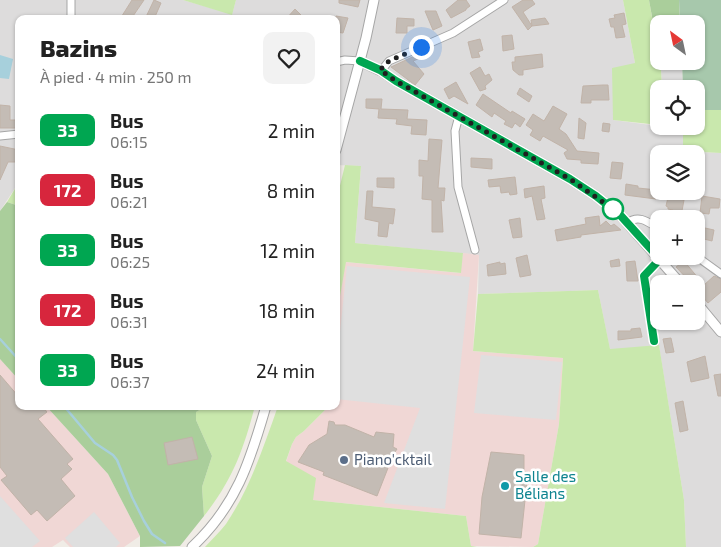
<!DOCTYPE html>
<html lang="fr">
<head>
<meta charset="utf-8">
<style>
	:root { --surface:#fff; --page:#f2f2f2; --text:#222; --muted:#767676 }
	body { margin:0; font-family:"Exo 2",sans-serif; background:var(--page); color:var(--text); height:100vh; display:flex; flex-direction:column; font-size:19px; white-space:nowrap }
	* { box-sizing:border-box; margin:0 }
	p { font-size:16px; color:var(--muted) }
	.icon { flex:none; width:28px; height:28px; fill:none; stroke:currentColor; stroke-width:2; stroke-linecap:round; stroke-linejoin:round }
	.map { position:relative; flex:1; overflow:hidden }
	.details { position:absolute; left:15px; top:15px; width:325px; height:395px; display:flex; flex-direction:column; background:var(--surface); border-radius:10px; box-shadow:0 1px 4px #0004 }
	.details>* { flex:none }
	.badge { padding:0 10px; border-radius:8px; font-size:18px; line-height:32px }
	.needle { width:32px; rotate:327deg }
	.controls { position:absolute; left:650px; top:15px; display:grid; gap:10px }
	.controls a { display:grid; place-items:center; width:55px; height:55px; border-radius:10px; background:var(--surface); box-shadow:0 1px 4px #0004; font-size:25px }
	.you { position:absolute; width:25px; height:25px; margin:-12px; border:4px solid #fff; border-radius:50%; background:#1a73e8; box-shadow:0 0 0 8px #1a73e833 }
	.map>.badge { position:absolute; translate:-50% -50%; box-shadow:0 0 0 2px #fff }
	.round { display:grid; place-items:center; flex:none; width:52px; height:52px; border-radius:10px; background:var(--page) }
	.summary { display:flex; align-items:center; justify-content:space-between; height:85px; padding:0 25px }
	h1 { font-size:24px; font-weight:800; line-height:38px }
	ul { padding:0; list-style:none }
	li { display:flex; align-items:center; gap:15px; height:60px; padding:0 25px }
	li div { flex:1 }
	li b { display:block; font-size:19px }
	li em { font-style:normal }
	li .badge { min-width:55px; font-weight:700; text-align:center }
	.map>svg:first-child { display:block }
	.residential { fill:#dddcdc; fill-rule:evenodd }
	.commercial { fill:#f0d7d5 }
	.grass { fill:#c9e8ad }
	.forest { fill:#aace9b }
	.cemetery { fill:#a7c8ac }
	.parking { fill:#dfdfdf }
	.water { fill:#a7d0dc }
	.lines { fill:none; stroke-linecap:round; stroke-linejoin:round }
	.stream { stroke:#a7d0dc; stroke-width:2.5 }
	.building { fill:#c4bcb5; stroke:#c1b3a8 }
	.minor-casing { stroke:#a6a6a6; stroke-width:9 }
	.tertiary-casing { stroke:#a6a6a6; stroke-width:11 }
	.minor { stroke:#fff; stroke-width:7 }
	.tertiary { stroke:#fff; stroke-width:9 }
	.line-casing { stroke:#fff; stroke-width:11 }
	.line { stroke:#00a651; stroke-width:8 }
	.walk { stroke:#1f1f1f; stroke-width:5; stroke-dasharray:0 9 }
	.stop-dot { fill:#fff; stroke:#00a651; stroke-width:2.5 }
	.service-dot { fill:#5c6f8a; stroke:#fff; stroke-width:2 }
	.culture-dot { fill:#0f9aa8; stroke:#fff; stroke-width:2 }
	.labels { text-anchor:middle; stroke-width:5; stroke-linejoin:round; paint-order:stroke }
	.service-label { font-size:15px; fill:#4e5e75; stroke:#fff; text-anchor:start }
	.culture-label { font-size:15px; fill:#0d838f; stroke:#fff; text-anchor:start }
</style>
</head>
<body>
<div class="map">
<svg width="721" height="547" viewBox="0 0 721 547">
	<rect width="100%" height="100%" fill="#f0ece6"/>
	<g class="residential">
		<path d="M0 0H183L232 14 236 0H623L635 63 613 120 659 126H683V151L721 153V547H686L684 500 659 346 610 350 598 290 478 294 479 255 355 243 361 166 336 165V19H19V182L0 211ZM659 154H696V191H659ZM659 219H696V256H659ZM659 284H696V321H659Z"/>
		<polygon points="682,68 683,89 662,89 661,70"/>
	</g>
	<g class="commercial">
		<polygon points="463,253 479,255 473,351 563,358 559,424 538,544 533,547 471,546 466,516 313,500 286,462 292,444 296,437 304,431 325,410 325,406 336,406 336,302 339,302 345,262 460,273"/>
		<polygon points="0,359 19,380 19,406 46,406 108,474 140,536 124,547 70,547 63,540 52,547 0,547"/>
	</g>
	<g class="grass">
		<polygon points="183,0 236,0 232,15"/>
		<polygon points="623,0 649,0 661,70 662,89 659,89 659,125 613,120 612,68 635,63"/>
		<polygon points="696,110 721,110 721,153 683,151 683,126 696,126"/>
		<polygon points="345,165 361,166 355,243 463,253 461,273 346,262 339,302 336,302 336,202"/>
		<polygon points="19,182 19,206 7,202"/>
		<polygon points="598,290 610,349 659,345 684,500 686,547 533,547 538,544 559,424 563,358 473,351 478,294"/>
		<path d="M207 406H255C243 451 233 479 204 516L202 487 212 456 196 420V412Z"/>
		<path d="M278 406H325V410L304 431 296 437 292 444 286 461 316 478 313 500 466 516 471 546 477 547H205C212 539 220 532 226 524 250 488 264 446 278 406Z"/>
	</g>
	<g class="forest">
		<polygon points="649,0 679,0 680,24 659,24 659,55"/>
		<polygon points="660,61 682,61 682,68 661,70"/>
		<polygon points="7,202 19,206 19,380 0,359 0,211"/>
		<polygon points="46,406 207,406 196,412 196,420 212,456 202,487 204,516 180,546 140,547 140,536 108,474"/>
	</g>
	<polygon class="cemetery" points="679,0 721,0 721,110 696,110 696,89 683,89 682,61 696,61 696,24 680,24"/>
	<g class="parking">
		<polygon points="347,266 470,277 445,509 384,503 420,408 336,399 336,369"/>
		<polygon points="481,355 562,362 556,420 474,413"/>
		<polygon points="0,496 40,541 32,547 0,547"/>
		<polygon points="94,512 120,543 116,547 73,547 65,538"/>
	</g>
	<polygon class="water" points="0,55 13,59 9,79 0,78"/>
	<g class="lines">
		<g class="stream">
			<polyline points="0,339 19,360"/>
			<polyline points="64,406 95,443 113,455 117,460 132,497 144,521 152,534 165,543"/>
		</g>
	</g>
	<g class="building">
		<polygon points="132,0 144,0 131,19 120,19"/>
		<polygon points="154,0 161,3 154,19 145,19"/>
		<polygon points="339,0 360,0 358,7 339,3"/>
		<polygon points="458,0 466,0 470,6 466,9 466,10 451,18 446,10"/>
		<polygon points="523,0 532,0 535,4 523,12 532,26 531,20 545,18 549,24 532,26 528,30 512,7"/>
		<polygon points="295,9 305,19 286,19"/>
		<polygon points="425,11 436,11 442,26 433,30"/>
		<polygon points="624,13 626,24 622,25 625,37 616,38 614,27 611,27 609,19 615,18 614,15"/>
		<polygon points="336,16 348,18 343,33 336,32"/>
		<polygon points="397,18 414,19 414,26 407,26 407,33 396,33"/>
		<polygon points="512,35 514,49 503,51 502,36"/>
		<polygon points="480,39 483,50 478,52 480,57 472,58 468,42"/>
		<polygon points="421,53 423,57 413,61 424,74 415,85 391,67"/>
		<polygon points="542,54 543,67 523,70 523,75 519,75 513,70 512,62 515,62 515,57"/>
		<polygon points="480,67 485,76 489,74 492,80 485,86 486,89 480,91 470,73"/>
		<polygon points="456,82 468,104 454,96 449,99 444,89"/>
		<polygon points="603,85 608,85 609,100 591,100 591,103 581,103 583,86"/>
		<polygon points="520,88 532,96 529,102 517,94"/>
		<polygon points="483,94 511,113 512,111 525,119 520,127 515,123 512,128 504,124 506,121 494,113 492,117 476,105"/>
		<polygon points="366,99 382,99 381,109 408,110 407,119 427,120 426,135 411,134 412,126 396,124 397,119 378,118 379,109 366,108"/>
		<polygon points="0,105 10,106 10,120 19,120 19,128 0,128"/>
		<polygon points="553,106 567,114 559,129 566,134 577,151 599,153 598,164 581,163 581,160 567,159 564,153 568,150 543,136 540,141 530,135 533,130 526,125 533,114 544,121"/>
		<polygon points="579,118 586,123 584,139 578,138"/>
		<polygon points="603,123 610,124 609,132 602,131"/>
		<polygon points="429,139 442,140 438,188 445,188 444,201 441,200 443,232 432,232 432,200 422,199 423,176 419,176 419,160 428,161"/>
		<polygon points="0,146 19,150 19,162 8,162 0,180"/>
		<polygon points="471,158 492,159 492,169 471,167"/>
		<polygon points="612,162 623,163 621,179 610,178"/>
		<polygon points="515,177 517,194 510,195 509,192 501,193 500,186 489,187 488,180"/>
		<polygon points="377,178 394,178 394,188 377,187"/>
		<polygon points="626,184 638,186 638,188 657,190 656,199 625,195"/>
		<polygon points="544,186 545,198 541,199 545,219 537,220 532,196 525,198 524,189"/>
		<polygon points="367,191 373,191 372,207 395,209 393,224 389,223 387,237 378,236 379,222 365,219"/>
		<polygon points="669,193 679,195 679,199 684,200 681,216 672,214 673,210 668,209 668,207 666,206"/>
		<polygon points="702,196 720,199 719,208 710,208 709,214 700,213"/>
		<polygon points="599,216 600,226 606,221 611,226 614,224 621,230 581,235 581,237 557,241 555,230 586,224 585,218"/>
		<polygon points="520,218 522,237 513,238 509,220"/>
		<polygon points="696,226 714,230 712,241 696,237"/>
		<polygon points="527,255 531,275 520,277 516,258"/>
		<polygon points="619,259 620,266 611,267 610,261"/>
		<polygon points="635,261 638,281 627,281 626,262"/>
		<polygon points="684,261 704,285 714,276 721,279 721,292 708,303 696,289 696,284 692,284 676,267"/>
		<polygon points="500,262 500,264 505,263 506,274 488,276 487,265"/>
		<polygon points="640,328 642,337 618,340 618,331 631,331 631,329"/>
		<polygon points="671,338 674,352 666,353 663,339"/>
		<polygon points="705,356 709,378 691,382 687,362"/>
		<polygon points="721,374 721,396 718,396 714,375"/>
		<polygon points="0,375 19,397 19,406 42,406 47,412 38,419 73,459 67,464 72,469 61,479 75,496 47,521 37,510 31,515 1,480 7,476 0,467"/>
		<polygon points="683,401 688,430 680,432 675,403"/>
		<polygon points="329,421 334,422 335,425 345,425 374,437 376,432 394,434 393,447 397,449 393,455 391,454 386,467 388,468 377,496 323,475 324,472 298,462 309,445 327,434"/>
		<polygon points="192,437 198,459 168,465 164,443"/>
		<polygon points="491,452 524,455 524,472 528,472 521,538 479,534 482,497"/>
	</g>
	<g class="lines">
		<defs>
			<g id="minor">
				<polyline points="71,0 71,17 73,19"/>
				<polyline points="336,62 345,60 360,61"/>
				<polyline points="381,71 389,61 453,33 504,0"/>
				<polyline points="459,116 455,131 458,187 475,250"/>
				<polyline points="0,136 19,134"/>
				<path d="M627 223C639 214 648 222 659 229"/>
				<polyline points="696,256 721,274"/>
				<polyline points="654,341 644,276 660,259"/>
			</g>
			<g id="tertiary">
				<polyline points="360,61 381,71 396,81 570,179 596,196 621,216 681,284"/>
				<polyline points="336,150 366,38 374,0"/>
				<polyline points="696,302 721,332"/>
				<path d="M192 547C236 506 250 462 266 406"/>
			</g>
		</defs>
		<use href="#minor" class="minor-casing"/>
		<use href="#tertiary" class="tertiary-casing"/>
		<use href="#minor" class="minor"/>
		<use href="#tertiary" class="tertiary"/>
	</g>
	<g class="lines">
		<defs>
			<polyline id="line" points="360,61 380,70 396,81 570,179 596,196 621,216 660,259 644,276 654,341"/>
		</defs>
		<use href="#line" class="line-casing"/>
		<use href="#line" class="line"/>
		<polyline class="walk" points="421,47 389,61 380,70 396,81 570,179 613,209"/>
	</g>
	<circle class="stop-dot" cx="613" cy="209" r="10"/>
	<circle class="service-dot" cx="344" cy="460" r="5"/>
	<circle class="culture-dot" cx="505" cy="486" r="5"/>
	<g class="labels">
		<g class="service-label">
			<text x="354" y="465">Piano'cktail</text>
		</g>
		<g class="culture-label">
			<text x="515" y="482">Salle des<tspan x="515" dy="17">Bélians</tspan></text>
		</g>
	</g>
</svg>
<div class="controls">
<a><svg class="needle" viewBox="-14 -14 28 28"><path d="M0-13l5 13h-10z" fill="#e53935"/><path d="M0 13l5-13h-10z" fill="#767676"/></svg></a>
<a><svg class="icon" aria-label="locate" viewBox="0 0 24 24"><circle cx="12" cy="12" r="6"/><path d="M12 2v4M12 18v4M2 12h4M18 12h4"/></svg></a>
<a><svg class="icon" aria-label="layers" viewBox="0 0 24 24"><path d="M12 4l9 5-9 5-9-5zM3 14l9 5 9-5"/></svg></a>
<a>+</a>
<a>−</a>
</div>
<div class="you" style="left:421px;top:47px"></div>
<section class="details">
<div class="summary"><div><h1>Bazins</h1><p>À pied · 4 min · 250 m</p></div><a class="round"><svg class="icon" aria-label="heart" viewBox="0 0 24 24"><path d="M12 20l-8-8c-3-5 5-10 8-4 3-6 11-1 8 4z"/></svg></a></div>
<ul>
<li><span class="badge" style="background:#00a651;color:#fff">33</span><div><b>Bus</b><p>06:15</p></div><em>2 min</em></li>
<li><span class="badge" style="background:#d7263d;color:#fff">172</span><div><b>Bus</b><p>06:21</p></div><em>8 min</em></li>
<li><span class="badge" style="background:#00a651;color:#fff">33</span><div><b>Bus</b><p>06:25</p></div><em>12 min</em></li>
<li><span class="badge" style="background:#d7263d;color:#fff">172</span><div><b>Bus</b><p>06:31</p></div><em>18 min</em></li>
<li><span class="badge" style="background:#00a651;color:#fff">33</span><div><b>Bus</b><p>06:37</p></div><em>24 min</em></li>
</ul>
</section>
</div>
</body>
</html>
